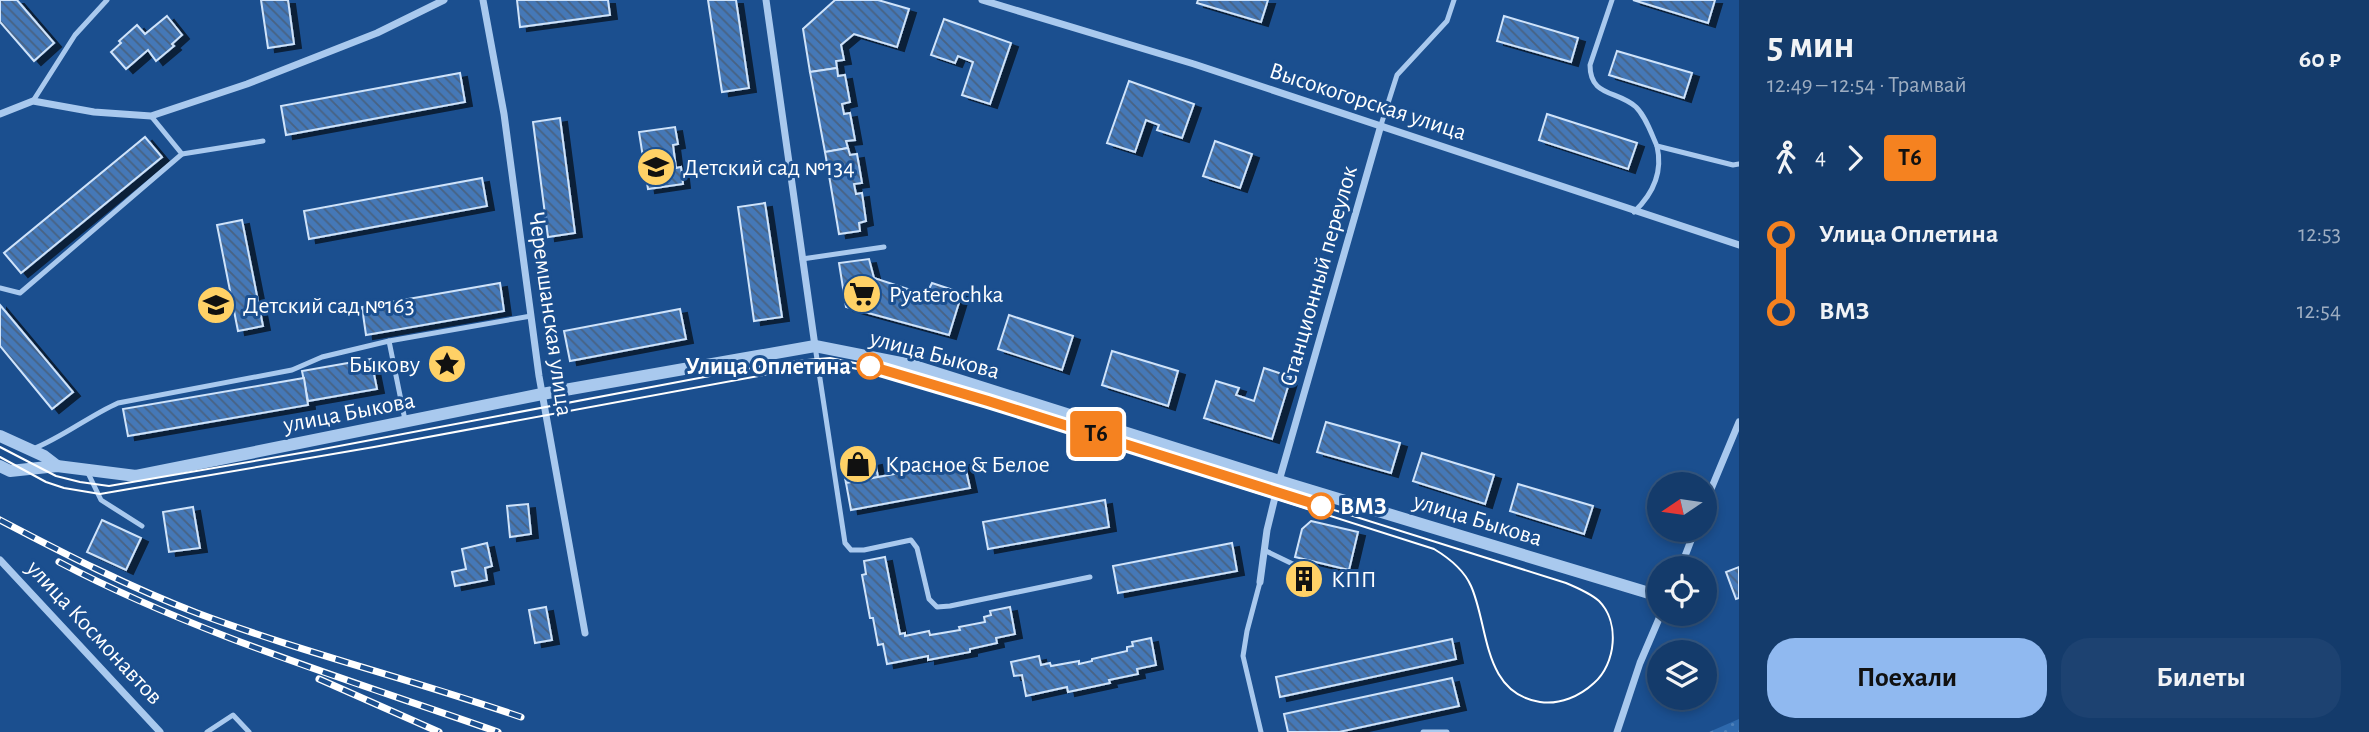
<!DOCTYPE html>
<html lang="ru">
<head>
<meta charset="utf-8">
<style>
	:root { --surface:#143b6b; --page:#1d4271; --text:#f1f3f6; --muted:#9dadc1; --line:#33557e; --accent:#90b9f0 }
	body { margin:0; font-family:"Alegreya Sans",sans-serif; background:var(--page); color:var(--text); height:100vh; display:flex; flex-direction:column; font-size:26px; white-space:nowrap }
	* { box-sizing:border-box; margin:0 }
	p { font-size:23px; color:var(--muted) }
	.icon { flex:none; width:38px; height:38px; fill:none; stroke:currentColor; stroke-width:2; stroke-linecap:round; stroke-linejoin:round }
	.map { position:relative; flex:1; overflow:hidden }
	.sheet { display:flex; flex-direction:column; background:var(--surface); width:630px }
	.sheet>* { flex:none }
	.badge { padding:0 14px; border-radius:5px; font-size:24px; line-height:46px }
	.needle { width:46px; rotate:257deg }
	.buttons { position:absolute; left:1647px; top:472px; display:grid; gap:14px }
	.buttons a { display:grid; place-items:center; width:70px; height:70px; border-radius:50%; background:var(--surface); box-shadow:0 4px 10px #0003,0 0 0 2px var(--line); font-size:35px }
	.map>.badge { position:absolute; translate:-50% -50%; box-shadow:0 0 0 4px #fff }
	.legs { display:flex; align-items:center; gap:10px; height:77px; padding:0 28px; font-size:23px }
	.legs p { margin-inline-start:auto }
	.overview { display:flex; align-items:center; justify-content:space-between; height:119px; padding:0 28px }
	h1 { font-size:38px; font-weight:600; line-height:52px }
	.cta { display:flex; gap:14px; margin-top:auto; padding:14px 28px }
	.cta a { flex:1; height:80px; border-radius:28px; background:var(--accent); color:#111; font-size:28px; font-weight:600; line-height:80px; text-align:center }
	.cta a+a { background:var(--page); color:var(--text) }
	ul { padding:0 28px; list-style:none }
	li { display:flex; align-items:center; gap:24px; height:77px; font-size:26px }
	li i { display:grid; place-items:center; width:10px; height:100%; margin:0 9px; background:currentColor }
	li i::after { content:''; width:18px; height:18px; margin:-9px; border:5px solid; border-radius:50%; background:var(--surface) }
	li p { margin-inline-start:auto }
	li:first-child i { background:linear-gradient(#0000 50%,currentColor 0) }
	li:last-child i { background:linear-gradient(currentColor 50%,#0000 0) }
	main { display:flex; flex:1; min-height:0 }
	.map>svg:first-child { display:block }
	.grass { fill:url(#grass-dots) }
	.building { fill:url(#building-back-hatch); stroke:#cfe3fa; stroke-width:2; filter:url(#shadow) }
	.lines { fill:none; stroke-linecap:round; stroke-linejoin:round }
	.service { stroke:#a9c9ee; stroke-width:5 }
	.minor { stroke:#a9c9ee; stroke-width:7 }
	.tertiary { stroke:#a9c9ee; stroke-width:12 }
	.tram { stroke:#fff; stroke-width:2 }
	.rail-casing { stroke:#fff; stroke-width:7 }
	.rail { stroke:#1b4f8f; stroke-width:4.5; stroke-dasharray:13; stroke-linecap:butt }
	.line-1-casing { stroke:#fff; stroke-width:16 }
	.line-1 { stroke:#f58220; stroke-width:10 }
	.stop-1-dot { fill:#fff; stroke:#f58220; stroke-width:3.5 }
	.labels { text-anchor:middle; stroke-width:6; stroke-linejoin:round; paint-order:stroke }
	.street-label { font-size:24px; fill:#fff; stroke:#1b4f8f }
	.poi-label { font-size:24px; fill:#fff; stroke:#1b4f8f; text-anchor:start }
	.stop-label { font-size:24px; font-weight:bold; fill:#fff; stroke:#1b4f8f; text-anchor:end }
</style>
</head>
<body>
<main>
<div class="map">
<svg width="1739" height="732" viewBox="0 0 1739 732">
	<defs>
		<pattern id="grass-dots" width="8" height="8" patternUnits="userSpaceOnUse" patternTransform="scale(1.75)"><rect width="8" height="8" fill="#2e69ad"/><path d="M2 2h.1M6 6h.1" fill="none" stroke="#4d80b9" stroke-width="1.8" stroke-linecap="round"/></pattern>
		<pattern id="building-back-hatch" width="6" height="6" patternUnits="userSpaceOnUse" patternTransform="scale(1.75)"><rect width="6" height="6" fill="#4478b7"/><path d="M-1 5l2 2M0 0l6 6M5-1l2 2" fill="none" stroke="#486282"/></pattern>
		<filter id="shadow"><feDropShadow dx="7" dy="4" stdDeviation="0" flood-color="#0009"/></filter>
	</defs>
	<rect width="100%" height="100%" fill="#1b4f8f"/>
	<polygon class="grass" points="1739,719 1739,732 1709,732"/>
	<g class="building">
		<polygon points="0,0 17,0 54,43 34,61 0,22"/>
		<polygon points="261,0 288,0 294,44 268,48"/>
		<polygon points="517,0 608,0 610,15 520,27"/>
		<polygon points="708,0 736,0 749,88 722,92"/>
		<polygon points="835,0 878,0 909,9 897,47 854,34 841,45 844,60 836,61 837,68 810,72 803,29"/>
		<polygon points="1198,0 1268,0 1261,22 1197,3"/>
		<polygon points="1633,0 1715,0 1708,23"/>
		<polygon points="167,16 182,35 172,44 174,46 156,61 148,50 126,69 111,52 121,43 119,41 137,25 145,34"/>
		<polygon points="1504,16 1578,38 1571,62 1497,41"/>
		<polygon points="944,19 1011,43 990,104 962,95 973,62 958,56 955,63 931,55"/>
		<polygon points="1617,51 1692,73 1684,98 1609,75"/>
		<polygon points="837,68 838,76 845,75 850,102 842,104 844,114 850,113 855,140 846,141 848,148 825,152 810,72"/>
		<polygon points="460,73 465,102 286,135 281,106"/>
		<polygon points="1129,81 1194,104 1182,138 1157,130 1159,125 1146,120 1135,152 1107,143"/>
		<polygon points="1547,114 1637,143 1628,169 1539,140"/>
		<polygon points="560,118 575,233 548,237 533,122"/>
		<polygon points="675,127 678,144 673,145 676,168 681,167 683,184 648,189 639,132"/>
		<polygon points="145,137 162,157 21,273 4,253"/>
		<polygon points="1215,141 1252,154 1240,188 1203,176"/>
		<polygon points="848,148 850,155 857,154 862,183 854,184 856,194 862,193 866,221 859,223 860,231 839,234 825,152"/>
		<polygon points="482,178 487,206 309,239 304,211"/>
		<polygon points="765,203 782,317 754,321 738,207"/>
		<polygon points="242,220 263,326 238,331 217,225"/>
		<polygon points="869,259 874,278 926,295 932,283 962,293 949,335 846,307 839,263"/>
		<polygon points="500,283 504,311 366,335 362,307"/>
		<polygon points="0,305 73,392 52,409 0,346"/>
		<polygon points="680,309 686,339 570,361 564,331"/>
		<polygon points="1009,315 1073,336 1062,370 998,349"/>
		<polygon points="1112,351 1178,371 1168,406 1102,385"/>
		<polygon points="371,359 377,389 308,401 302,371"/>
		<polygon points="1264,368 1291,377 1272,439 1204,418 1216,381 1239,388 1236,395 1254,401"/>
		<polygon points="304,378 308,405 128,436 123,409"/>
		<polygon points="1326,422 1400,443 1391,473 1317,452"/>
		<polygon points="1422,453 1494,475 1485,504 1413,481"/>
		<polygon points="850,461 851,466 875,461 878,477 846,483 842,463"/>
		<polygon points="964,461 970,488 851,510 846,483"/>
		<polygon points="1518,484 1593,506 1584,534 1510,511"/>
		<polygon points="1105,500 1109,527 988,549 983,522"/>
		<polygon points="528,504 531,534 510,537 507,506"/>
		<polygon points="193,507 200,548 169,552 163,512"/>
		<polygon points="102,520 141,538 126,570 87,552"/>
		<polygon points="1311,521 1358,532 1349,570 1295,557 1302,529"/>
		<polygon points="487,543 492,566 485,568 487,580 455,586 452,572 466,569 462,549"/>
		<polygon points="1232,543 1237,571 1118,593 1113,566"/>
		<polygon points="885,557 900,634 905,633 905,636 929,631 930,635 960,630 959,627 985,622 984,617 991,615 990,611 1010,607 1015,634 996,638 997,643 970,649 970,652 928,660 928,656 887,664 883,644 878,645 873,618 870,618 862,575 866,574 864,561"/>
		<polygon points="1739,567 1739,598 1736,599 1726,572"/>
		<polygon points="1299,574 1310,576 1308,584 1298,582"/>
		<polygon points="546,607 552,640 535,643 529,610"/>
		<polygon points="1151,638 1156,665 1137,669 1138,674 1109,680 1110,683 1068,692 1067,687 1026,696 1022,675 1014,676 1011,662 1039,656 1041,665 1050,663 1051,666 1079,661 1079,664 1092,661 1092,659 1127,651 1127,647 1133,646 1132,642"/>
		<polygon points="1452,639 1456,659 1280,697 1276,677"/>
		<polygon points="1452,678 1459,706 1339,732 1288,732 1284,714"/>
	</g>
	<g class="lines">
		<g class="service">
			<path d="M1612 0 1590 65C1590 97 1617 90 1636 107 1646 117 1651 133 1657 146L1733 165 1739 164"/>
			<polyline points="33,101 75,35 107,0"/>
			<polyline points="1381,125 1397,75 1447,21 1454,0"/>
			<polyline points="182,154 263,141"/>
			<path d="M1634 212C1653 194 1663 172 1657 146"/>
			<polyline points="802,259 884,247"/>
			<polyline points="0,288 20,293 182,154 151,116"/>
			<polyline points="389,341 531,316"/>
			<polyline points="815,346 845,543 851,550 864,550 911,540 917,548 929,599 937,607 950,606 1090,577"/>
			<path d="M33 449C63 437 89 416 118 403L292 370 322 357 389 341 405 420"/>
			<polyline points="88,473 101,500 142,526"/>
			<polyline points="1264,550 1299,567"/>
			<polyline points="1260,582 1247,631 1243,656 1261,732"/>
			<polyline points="207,732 233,715 249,732"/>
			<polyline points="1423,732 1447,732"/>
		</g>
		<g class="minor">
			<polyline points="483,0 504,114 539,376 585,633"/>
			<polyline points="766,0 815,346"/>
			<polyline points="982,0 1194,64 1739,245"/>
			<polyline points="0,114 33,101 94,112 151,116 247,84 377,33 444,0"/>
			<polyline points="1704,506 1739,422"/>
			<polyline points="0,560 160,732"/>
			<polyline points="1680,569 1695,530"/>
			<polyline points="1260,582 1267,530 1279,481 1381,125"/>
			<polyline points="1617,732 1640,663 1661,614"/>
		</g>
		<g class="tertiary">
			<polyline points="0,436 44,456 57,466"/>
			<polyline points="0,466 10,471 57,466 136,476 542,394 815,346 911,365 1279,481 1659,596"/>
		</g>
		<path class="tram" d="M0 447 56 476 80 482 109 486 318 450 784 362 830 358 870 366 943 387 1566 583C1578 588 1590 593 1599 601 1620 622 1616 664 1594 683 1580 696 1560 705 1540 702 1482 693 1489 626 1471 586 1464 570 1449 558 1434 549L960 398 868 371 847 367 791 370 374 447 100 494 64 488 46 482 0 457"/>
		<defs>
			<g id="rail">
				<path d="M0 520C65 554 129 587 197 613 304 653 414 680 521 717"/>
				<path d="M59 562C198 635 350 680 498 732"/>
				<polyline points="319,679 439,732"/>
			</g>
		</defs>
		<use href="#rail" class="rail-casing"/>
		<use href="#rail" class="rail"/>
	</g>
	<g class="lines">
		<defs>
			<polyline id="line-1" points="870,366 988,401 1321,506"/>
		</defs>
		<use href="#line-1" class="line-1-casing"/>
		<use href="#line-1" class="line-1"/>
	</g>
	<defs>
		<symbol id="school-disc" viewBox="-11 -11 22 22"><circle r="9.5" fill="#ffd166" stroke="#1b4f8f"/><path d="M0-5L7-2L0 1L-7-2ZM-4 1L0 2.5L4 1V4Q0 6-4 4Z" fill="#111"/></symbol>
		<symbol id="supermarket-disc" viewBox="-11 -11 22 22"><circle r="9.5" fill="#ffd166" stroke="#1b4f8f"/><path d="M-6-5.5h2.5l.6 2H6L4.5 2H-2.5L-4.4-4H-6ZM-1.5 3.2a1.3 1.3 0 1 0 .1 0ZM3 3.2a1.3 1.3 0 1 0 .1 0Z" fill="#111"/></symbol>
		<symbol id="sight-disc" viewBox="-11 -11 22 22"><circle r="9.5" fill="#ffd166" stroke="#1b4f8f"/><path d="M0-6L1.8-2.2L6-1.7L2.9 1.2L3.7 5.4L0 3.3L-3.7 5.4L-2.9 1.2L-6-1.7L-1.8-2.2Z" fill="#111"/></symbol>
		<symbol id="shop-disc" viewBox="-11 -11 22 22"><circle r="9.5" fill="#ffd166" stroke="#1b4f8f"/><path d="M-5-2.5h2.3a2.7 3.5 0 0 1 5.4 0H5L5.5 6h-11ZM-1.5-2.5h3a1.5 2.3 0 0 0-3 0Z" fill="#111"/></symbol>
		<symbol id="building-disc" viewBox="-11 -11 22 22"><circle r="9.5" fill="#ffd166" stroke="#1b4f8f"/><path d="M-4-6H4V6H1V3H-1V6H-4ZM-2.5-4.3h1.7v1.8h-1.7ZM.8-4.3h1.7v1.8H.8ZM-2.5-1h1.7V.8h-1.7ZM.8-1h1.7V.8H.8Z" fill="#111"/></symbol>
	</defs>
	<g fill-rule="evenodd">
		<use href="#school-disc" x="634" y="145" width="44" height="44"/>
		<use href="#supermarket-disc" x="840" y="272" width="44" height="44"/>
		<use href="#school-disc" x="194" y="283" width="44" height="44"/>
		<use href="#sight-disc" x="425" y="342" width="44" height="44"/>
		<use href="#shop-disc" x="836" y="442" width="44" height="44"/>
		<use href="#building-disc" x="1282" y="557" width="44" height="44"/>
	</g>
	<g class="stop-1-dot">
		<circle cx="870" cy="366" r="12"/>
		<circle cx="1321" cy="506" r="12"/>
	</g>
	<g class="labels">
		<g class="street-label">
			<text transform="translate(1368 101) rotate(18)" y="8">Высокогорская улица</text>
			<text transform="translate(1318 276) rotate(-74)" y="8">Станционный переулок</text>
			<text transform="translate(551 314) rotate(82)" y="8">Черемшанская улица</text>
			<text transform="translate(935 354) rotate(15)" y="8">улица Быкова</text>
			<text transform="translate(349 412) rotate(-11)" y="8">улица Быкова</text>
			<text transform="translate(1478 519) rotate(17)" y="8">улица Быкова</text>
			<text transform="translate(95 632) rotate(47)" y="8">улица Космонавтов</text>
		</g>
		<g class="poi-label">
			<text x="683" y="175">Детский сад №134</text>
			<text x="889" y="302">Pyaterochka</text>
			<text x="243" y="313">Детский сад №163</text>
			<text x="420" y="372" text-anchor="end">Быкову</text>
			<text x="885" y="472">Красное &amp; Белое</text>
			<text x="1331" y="587">КПП</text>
		</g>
		<g class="stop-label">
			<text x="851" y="374">Улица Оплетина</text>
			<text x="1340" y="514" text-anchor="start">ВМЗ</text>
		</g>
	</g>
</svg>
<div class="buttons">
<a><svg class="needle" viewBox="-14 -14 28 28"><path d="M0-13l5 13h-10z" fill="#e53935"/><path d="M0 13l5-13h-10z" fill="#9dadc1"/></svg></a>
<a><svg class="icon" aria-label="locate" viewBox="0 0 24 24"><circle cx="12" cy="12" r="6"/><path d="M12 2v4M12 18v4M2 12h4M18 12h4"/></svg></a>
<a><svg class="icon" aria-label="layers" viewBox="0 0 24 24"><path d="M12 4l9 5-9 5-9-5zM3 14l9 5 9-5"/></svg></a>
</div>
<b class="badge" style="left:1096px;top:434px;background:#f58220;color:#111">T6</b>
</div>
<section class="sheet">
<div class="overview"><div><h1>5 мин</h1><p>12:49 – 12:54 · Трамвай</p></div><b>60 ₽</b></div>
<div class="legs"><svg class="icon" aria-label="walk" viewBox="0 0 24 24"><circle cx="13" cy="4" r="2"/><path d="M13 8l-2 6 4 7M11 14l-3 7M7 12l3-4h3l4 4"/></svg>4<svg class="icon" aria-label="forward" viewBox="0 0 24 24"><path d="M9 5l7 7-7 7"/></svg><b class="badge" style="background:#f58220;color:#111">T6</b></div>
<ul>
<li><i style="color:#f58220"></i><b>Улица Оплетина</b><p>12:53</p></li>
<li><i style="color:#f58220"></i><b>ВМЗ</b><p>12:54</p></li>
</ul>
<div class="cta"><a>Поехали</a><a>Билеты</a></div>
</section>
</main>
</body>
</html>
